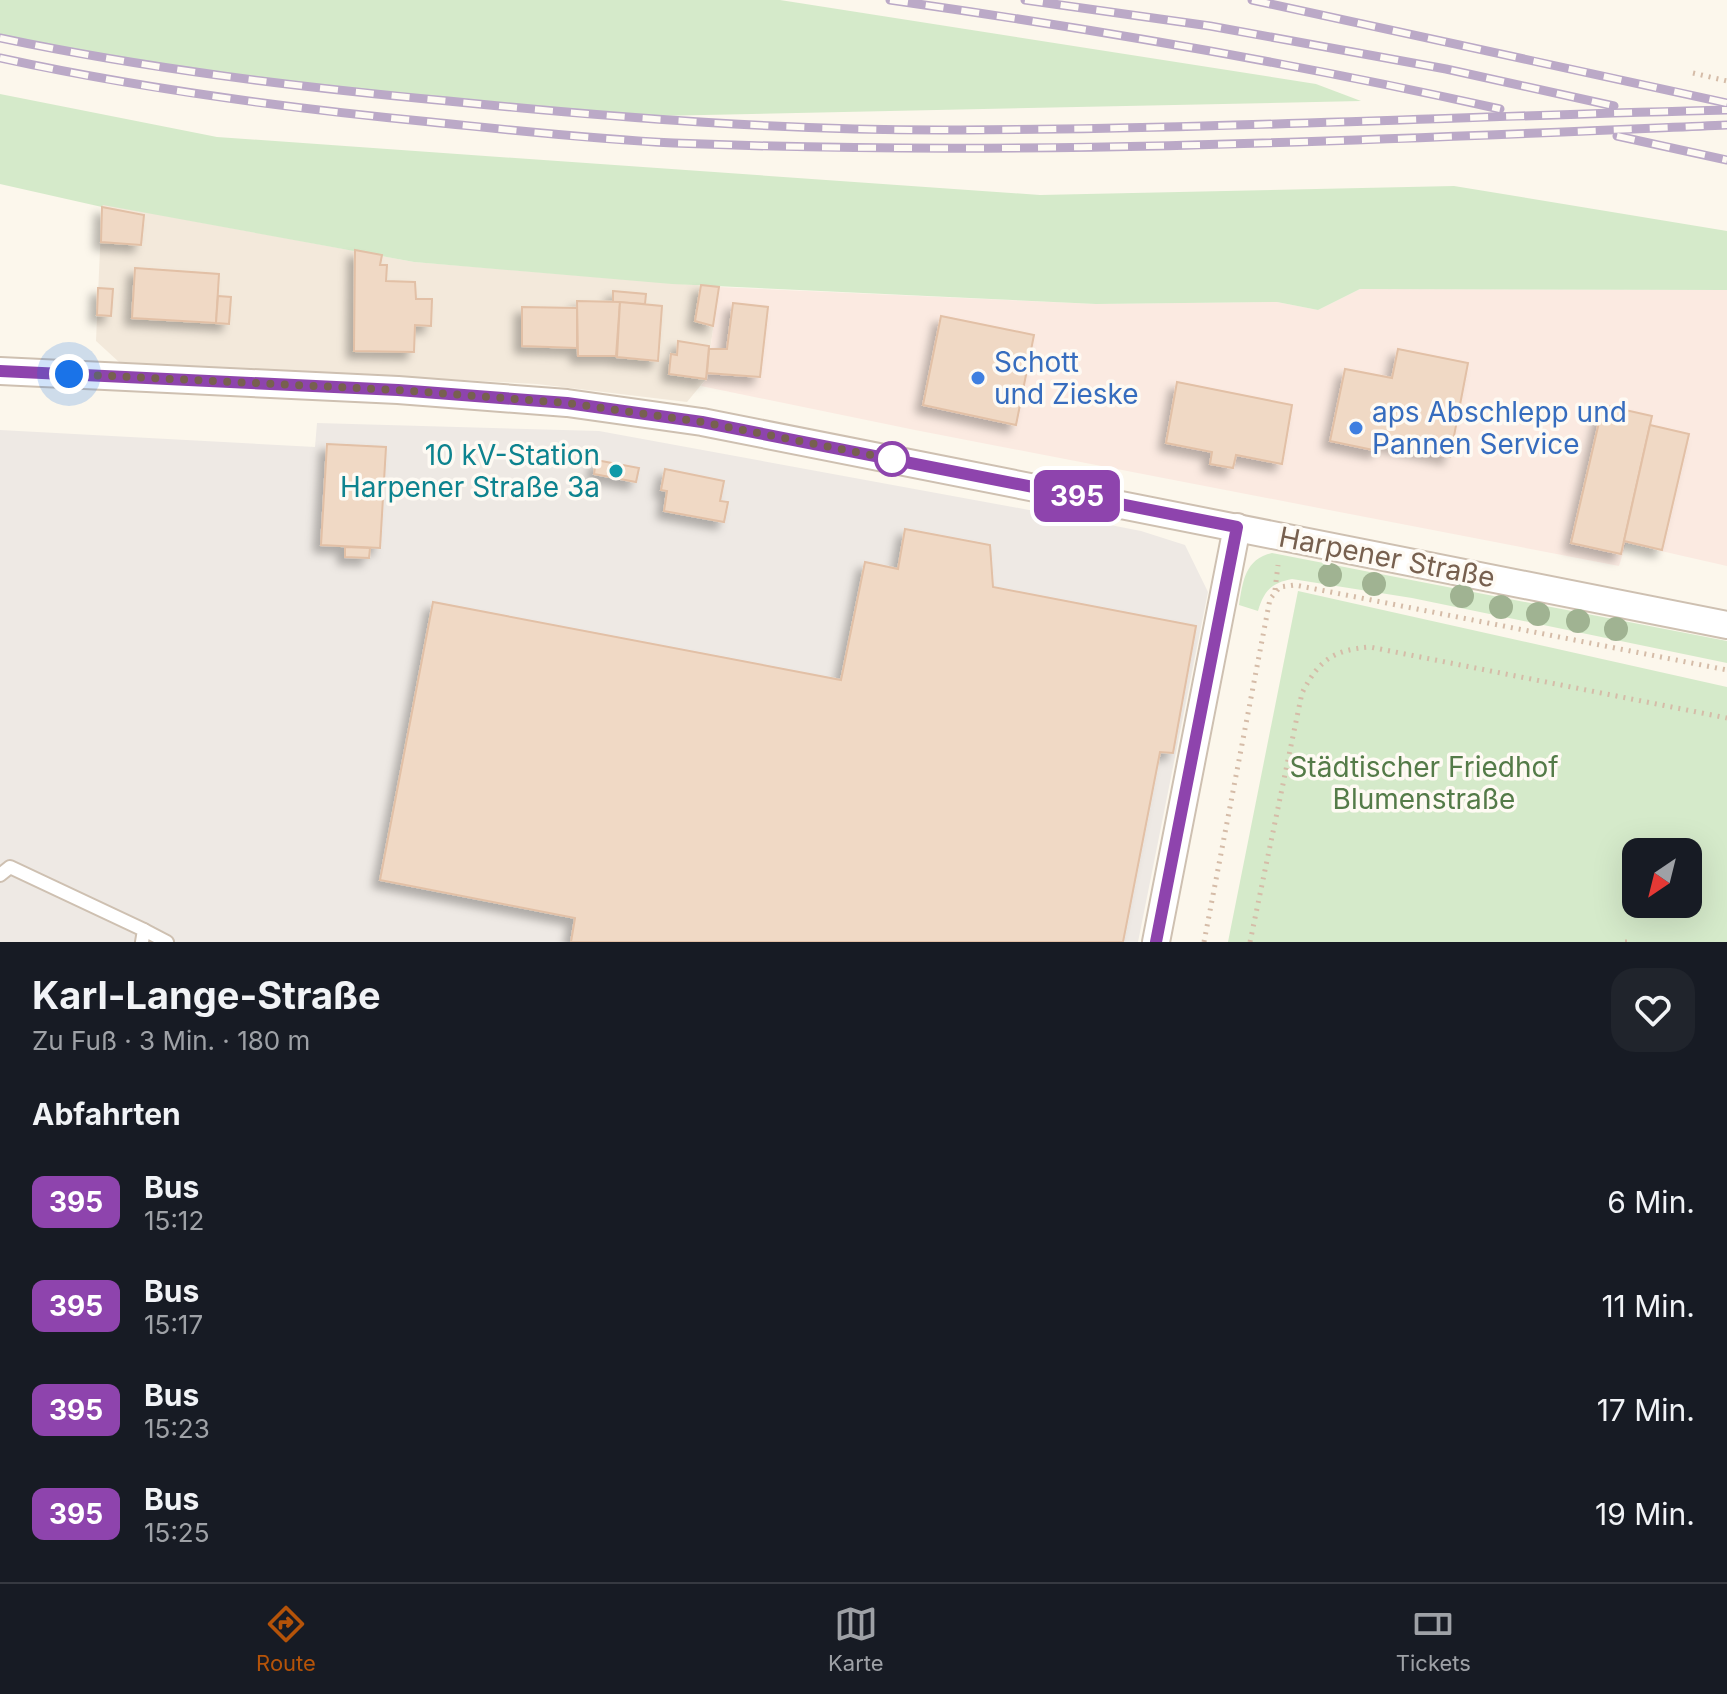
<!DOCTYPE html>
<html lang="de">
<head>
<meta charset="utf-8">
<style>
	:root { --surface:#171b24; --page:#20242c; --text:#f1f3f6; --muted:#9ea1a6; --line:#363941; --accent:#b45309 }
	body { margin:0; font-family:Inter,sans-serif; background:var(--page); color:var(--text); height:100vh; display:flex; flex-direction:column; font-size:30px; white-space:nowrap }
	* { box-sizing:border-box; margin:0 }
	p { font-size:26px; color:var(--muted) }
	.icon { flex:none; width:44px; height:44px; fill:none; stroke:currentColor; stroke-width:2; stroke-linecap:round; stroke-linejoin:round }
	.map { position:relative; height:942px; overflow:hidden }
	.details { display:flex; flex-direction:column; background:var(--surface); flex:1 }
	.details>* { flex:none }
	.badge { padding:0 16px; border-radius:12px; font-size:28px; line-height:52px }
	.needle { width:52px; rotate:215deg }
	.buttons { position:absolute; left:1622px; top:838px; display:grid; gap:16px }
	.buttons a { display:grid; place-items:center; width:80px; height:80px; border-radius:16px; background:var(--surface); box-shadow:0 8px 32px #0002; font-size:40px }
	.you { position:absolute; width:40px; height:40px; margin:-20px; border:6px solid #fff; border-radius:50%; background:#1a73e8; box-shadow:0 0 0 12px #1a73e833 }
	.map>.badge { position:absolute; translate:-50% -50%; box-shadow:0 0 0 4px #fff }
	h2 { padding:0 32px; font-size:30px; line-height:72px }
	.round { display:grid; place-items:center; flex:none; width:84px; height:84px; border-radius:24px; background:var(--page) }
	.summary { display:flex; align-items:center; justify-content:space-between; height:136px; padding:0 32px }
	h1 { font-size:38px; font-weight:700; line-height:60px }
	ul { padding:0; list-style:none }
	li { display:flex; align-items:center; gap:24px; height:104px; padding:0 32px }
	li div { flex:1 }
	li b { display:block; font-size:30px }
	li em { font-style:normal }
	li .badge { min-width:88px; font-weight:700; text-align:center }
	.menu { display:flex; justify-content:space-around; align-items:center; height:112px; border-top:2px solid var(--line); background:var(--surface); font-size:22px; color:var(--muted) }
	.menu a { display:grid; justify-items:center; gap:4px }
	.menu .selected { color:var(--accent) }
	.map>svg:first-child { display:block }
	.residential { fill:#f3e9db }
	.commercial { fill:#fbeae1 }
	.industrial { fill:#eee9e4 }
	.green { fill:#d5eaca; fill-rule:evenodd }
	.building { fill:#f0d9c5; stroke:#e2c0a6; stroke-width:2; filter:url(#shadow) }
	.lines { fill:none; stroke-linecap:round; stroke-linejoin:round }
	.service-casing { stroke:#cec0b1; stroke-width:16 }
	.minor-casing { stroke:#cec0b1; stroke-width:30 }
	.path { stroke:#d5bca8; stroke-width:5; stroke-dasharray:2 6; stroke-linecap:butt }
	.service { stroke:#fff; stroke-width:12 }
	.minor { stroke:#fff; stroke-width:26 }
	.rail-casing { stroke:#bba9c7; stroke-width:9 }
	.rail { stroke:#fefaf3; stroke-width:6; stroke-dasharray:18; stroke-linecap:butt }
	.tree { fill:#a0b392 }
	.line-casing { stroke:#fff; stroke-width:18 }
	.line { stroke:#8e44ad; stroke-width:12 }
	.walk { stroke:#77604f; stroke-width:8; stroke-dasharray:0 14.4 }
	.shop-dot { fill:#3f7fe0; stroke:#fefaf3; stroke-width:3 }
	.stop-dot { fill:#fff; stroke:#8e44ad; stroke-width:4 }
	.culture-dot { fill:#0f9aa8; stroke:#fefaf3; stroke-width:3 }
	.labels { text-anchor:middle; stroke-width:7; stroke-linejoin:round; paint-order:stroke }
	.shop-label { font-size:28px; fill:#366cbe; stroke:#fefaf3; text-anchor:start }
	.culture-label { font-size:28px; fill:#0d838f; stroke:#fefaf3; text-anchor:end }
	.street-label { font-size:28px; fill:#77604f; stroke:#fefaf3 }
	.park-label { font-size:28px; fill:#547b48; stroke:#fefaf3 }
</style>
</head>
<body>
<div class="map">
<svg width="1727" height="942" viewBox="0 0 1727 942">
	<defs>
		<filter id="shadow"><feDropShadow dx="-7" dy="7" stdDeviation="4" flood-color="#0004"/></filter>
	</defs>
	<rect width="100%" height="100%" fill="#fcf7ec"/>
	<polygon class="residential" points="102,204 414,262 719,287 706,379 687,402 537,384 119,362 96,341"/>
	<polygon class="commercial" points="719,287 1096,304 1277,302 1318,310 1360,289 1727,290 1727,566 1626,543 1619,566 915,430 701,386 706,379"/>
	<polygon class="industrial" points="317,423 599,431 1100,523 1141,531 1185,545 1208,592 1138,942 0,942 0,430 315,447"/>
	<g class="green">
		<polygon points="0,0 780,0 1316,84 1361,101 607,117 301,88 184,71 0,38"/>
		<polygon points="0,94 217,137 1040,195 1454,186 1727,231 1727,290 1360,289 1318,310 1277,302 1096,304 672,284 414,262 103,205 102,207 0,184"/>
		<path d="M1272 553 1727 641V663L1412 598 1292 579C1271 583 1264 591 1258 611L1239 605C1243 581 1245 559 1272 553Z"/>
		<path d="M1298 591 1727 687V942H1228ZM1636 852H1688V904H1636Z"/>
	</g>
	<g class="building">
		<polygon points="102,207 144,215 141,245 101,242"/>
		<polygon points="355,250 382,255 380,265 387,265 386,281 415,282 416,299 432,299 431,326 415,325 414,352 354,351"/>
		<polygon points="135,268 219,274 216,323 132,318"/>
		<polygon points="701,285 719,287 713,326 695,321"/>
		<polygon points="98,288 113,289 111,316 97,315"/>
		<polygon points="613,291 646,294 645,304 613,302"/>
		<polygon points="218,296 231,297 229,324 216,323"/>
		<polygon points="577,301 620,302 616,356 578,356"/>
		<polygon points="620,302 662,306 658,361 617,357"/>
		<polygon points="733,303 768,307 760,377 707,373 709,349 727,349"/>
		<polygon points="522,307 577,308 577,348 522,346"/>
		<polygon points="941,316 1034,335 1016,425 923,405"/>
		<polygon points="678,341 709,346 706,379 669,374 671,354 677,355"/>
		<polygon points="1398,349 1468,363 1450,457 1380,443 1378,451 1330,441 1345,369 1392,378"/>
		<polygon points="1177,382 1292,405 1282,464 1236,455 1233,468 1210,464 1212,452 1166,443"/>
		<polygon points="1603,405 1652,416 1621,554 1571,543"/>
		<polygon points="1650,425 1689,434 1662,550 1624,541"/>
		<polygon points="327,444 386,447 380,548 321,545"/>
		<polygon points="596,460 639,468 636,482 594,474"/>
		<polygon points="665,469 724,481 720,501 728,502 724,522 664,511 667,491 661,490"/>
		<polygon points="905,529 990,545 993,587 1196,626 1173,753 1160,752 1123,942 571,942 575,918 380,880 433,602 841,680 865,562 898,569"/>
		<polygon points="345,547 370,548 369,558 345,557"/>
	</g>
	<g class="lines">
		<defs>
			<g id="service">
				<polyline points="0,875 10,867 144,930 142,942"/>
				<polyline points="144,930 167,942"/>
			</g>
			<g id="minor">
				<polyline points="0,371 398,390 567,403 702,422 1727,625"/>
				<polyline points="1156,942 1237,527"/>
			</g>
		</defs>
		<use href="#service" class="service-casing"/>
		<use href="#minor" class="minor-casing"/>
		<g class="path">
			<polyline points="1693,73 1727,81"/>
			<polyline points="1275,590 1278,565"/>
			<polyline points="1204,942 1270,599 1280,587 1295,585 1727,670"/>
			<path d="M1250 942 1302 693C1319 660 1333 650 1370 647L1727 718"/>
			<polyline points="1625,942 1630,942"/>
		</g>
		<use href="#service" class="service"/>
		<use href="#minor" class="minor"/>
		<defs>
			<g id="rail">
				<path d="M890 0C1095 29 1298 64 1500 109"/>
				<polyline points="1025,0 1210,26 1446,69 1614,106"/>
				<polyline points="1252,0 1727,103"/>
				<path d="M0 38C148 69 298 87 448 101 618 118 790 131 961 130 1216 129 1472 116 1727 110"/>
				<path d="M0 58C142 89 286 108 431 122 511 130 592 139 674 143 1025 157 1376 140 1727 125"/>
				<polyline points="1617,136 1727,160"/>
			</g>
		</defs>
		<use href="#rail" class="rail-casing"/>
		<use href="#rail" class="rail"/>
	</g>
	<g class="tree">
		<circle cx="1330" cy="575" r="12"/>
		<circle cx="1374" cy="584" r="12"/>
		<circle cx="1462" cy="596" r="12"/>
		<circle cx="1501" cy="607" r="12"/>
		<circle cx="1538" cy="614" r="12"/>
		<circle cx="1578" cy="621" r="12"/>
		<circle cx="1616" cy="629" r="12"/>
	</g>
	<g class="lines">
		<defs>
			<polyline id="line" points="0,371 398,390 567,403 702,422 1237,527 1156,942"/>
		</defs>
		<use href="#line" class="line-casing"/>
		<use href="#line" class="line"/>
		<polyline class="walk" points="69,374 398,390 567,403 702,422 892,459"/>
	</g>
	<g class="shop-dot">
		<circle cx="978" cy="378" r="8"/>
		<circle cx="1356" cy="428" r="8"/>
	</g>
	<circle class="stop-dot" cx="892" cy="459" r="16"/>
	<circle class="culture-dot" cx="616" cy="471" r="8"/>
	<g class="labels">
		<g class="shop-label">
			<text x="994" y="372">Schott<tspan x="994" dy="32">und Zieske</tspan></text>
			<text x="1372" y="422">aps Abschlepp und<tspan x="1372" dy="32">Pannen Service</tspan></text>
		</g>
		<g class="culture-label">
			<text x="600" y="465">10 kV-Station<tspan x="600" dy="32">Harpener Straße 3a</tspan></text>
		</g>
		<g class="street-label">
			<text transform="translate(1387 557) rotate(11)" y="10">Harpener Straße</text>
		</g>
		<g class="park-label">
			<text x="1424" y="777">Städtischer Friedhof<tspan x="1424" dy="32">Blumenstraße</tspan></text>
		</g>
	</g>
</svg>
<div class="buttons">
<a><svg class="needle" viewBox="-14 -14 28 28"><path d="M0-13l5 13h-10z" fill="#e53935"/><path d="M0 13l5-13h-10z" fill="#9ea1a6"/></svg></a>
</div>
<div class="you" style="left:69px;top:374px"></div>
<b class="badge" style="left:1077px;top:496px;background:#8e44ad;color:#fff">395</b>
</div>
<section class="details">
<div class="summary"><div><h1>Karl-Lange-Straße</h1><p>Zu Fuß · 3 Min. · 180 m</p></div><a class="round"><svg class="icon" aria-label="heart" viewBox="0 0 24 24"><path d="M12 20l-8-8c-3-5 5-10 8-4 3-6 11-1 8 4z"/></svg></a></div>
<h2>Abfahrten</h2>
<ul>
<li><span class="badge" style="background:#8e44ad;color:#fff">395</span><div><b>Bus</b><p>15:12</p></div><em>6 Min.</em></li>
<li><span class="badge" style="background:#8e44ad;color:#fff">395</span><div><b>Bus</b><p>15:17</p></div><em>11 Min.</em></li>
<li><span class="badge" style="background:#8e44ad;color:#fff">395</span><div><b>Bus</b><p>15:23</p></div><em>17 Min.</em></li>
<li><span class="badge" style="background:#8e44ad;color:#fff">395</span><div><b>Bus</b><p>15:25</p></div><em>19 Min.</em></li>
</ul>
</section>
<nav class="menu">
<a class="selected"><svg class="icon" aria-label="directions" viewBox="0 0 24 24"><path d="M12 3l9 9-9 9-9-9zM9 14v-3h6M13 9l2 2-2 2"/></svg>Route</a>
<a><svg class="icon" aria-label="map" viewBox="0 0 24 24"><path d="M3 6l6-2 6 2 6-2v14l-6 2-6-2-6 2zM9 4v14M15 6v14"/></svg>Karte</a>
<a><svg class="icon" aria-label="tickets" viewBox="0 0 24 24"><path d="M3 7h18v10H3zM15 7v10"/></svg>Tickets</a>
</nav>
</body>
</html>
